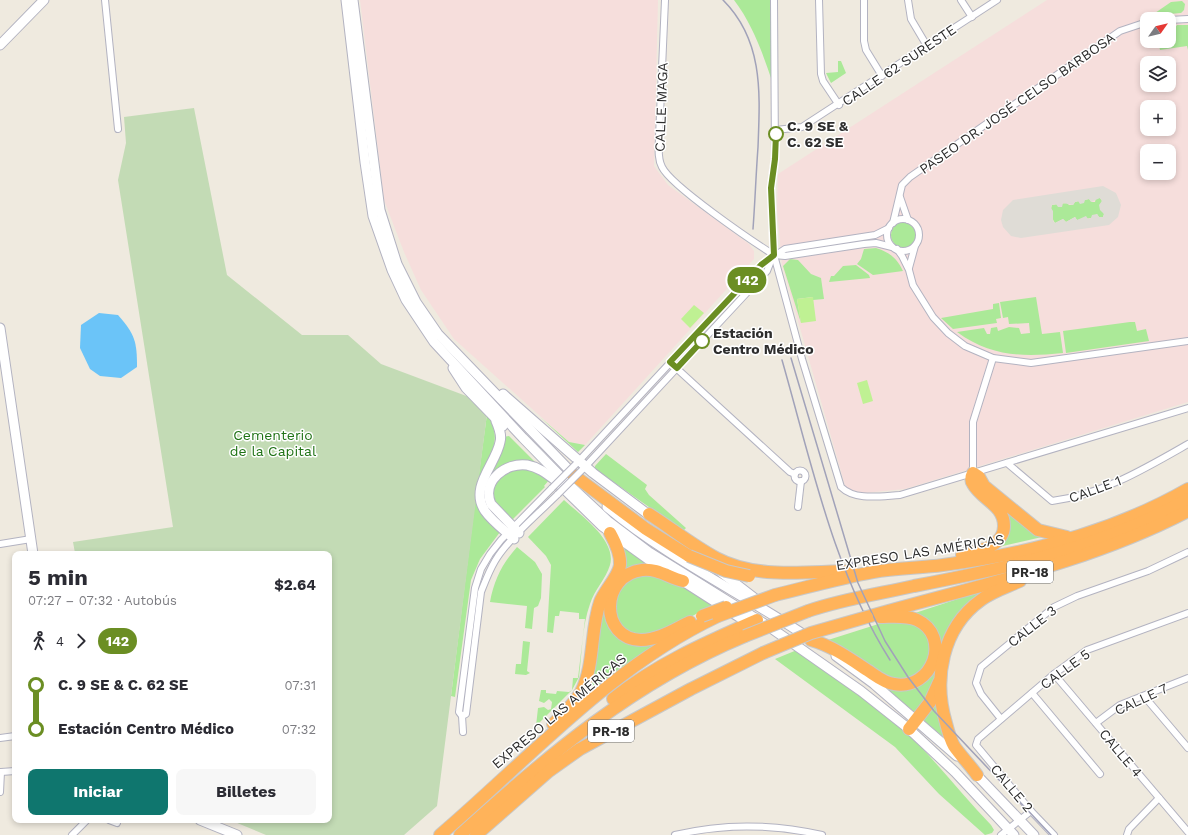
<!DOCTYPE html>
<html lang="es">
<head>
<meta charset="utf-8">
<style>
	:root { --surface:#fff; --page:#f7f7f7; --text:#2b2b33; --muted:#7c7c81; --accent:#0f766e }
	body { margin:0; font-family:"Work Sans",sans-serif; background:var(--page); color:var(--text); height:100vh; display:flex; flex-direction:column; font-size:15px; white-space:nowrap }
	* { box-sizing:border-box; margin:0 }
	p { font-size:13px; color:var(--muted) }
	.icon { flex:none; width:22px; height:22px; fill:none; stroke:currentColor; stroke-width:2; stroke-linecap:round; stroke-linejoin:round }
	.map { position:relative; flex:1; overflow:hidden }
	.side { position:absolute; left:12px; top:551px; width:320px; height:272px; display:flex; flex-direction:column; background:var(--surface); border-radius:8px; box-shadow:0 2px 6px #0003 }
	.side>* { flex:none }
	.badge { padding:0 8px; border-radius:13px; font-size:14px; line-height:26px }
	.needle { width:26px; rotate:56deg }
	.controls { position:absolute; left:1140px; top:12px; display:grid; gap:8px }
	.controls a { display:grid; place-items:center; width:36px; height:36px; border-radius:8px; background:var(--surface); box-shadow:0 2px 6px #0003; font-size:20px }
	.map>.badge { position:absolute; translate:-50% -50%; box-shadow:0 0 0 2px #fff }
	.legs { display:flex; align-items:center; gap:6px; height:44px; padding:0 16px; font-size:13px }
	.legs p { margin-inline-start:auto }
	.headline { display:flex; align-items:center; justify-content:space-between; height:68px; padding:0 16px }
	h1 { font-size:22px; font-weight:700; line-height:30px }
	.button { display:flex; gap:8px; margin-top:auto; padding:8px 16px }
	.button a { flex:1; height:46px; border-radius:8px; background:var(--accent); color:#fff; font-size:16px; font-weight:700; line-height:46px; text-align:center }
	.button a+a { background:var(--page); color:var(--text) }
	ul { padding:0 16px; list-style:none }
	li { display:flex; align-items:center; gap:14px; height:44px; font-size:15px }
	li i { display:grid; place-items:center; width:6px; height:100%; margin:0 5px; background:currentColor }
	li i::after { content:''; width:10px; height:10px; margin:-5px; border:3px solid; border-radius:50%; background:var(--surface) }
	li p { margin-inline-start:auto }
	li:first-child i { background:linear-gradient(#0000 50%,currentColor 0) }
	li:last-child i { background:linear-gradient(currentColor 50%,#0000 0) }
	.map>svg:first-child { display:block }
	.medical { fill:#f6dedc; fill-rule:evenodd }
	.green { fill:#abe998 }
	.cemetery { fill:#c3dbb5 }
	.pitch { fill:#bff193 }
	.plaza { fill:#dfdcd6; fill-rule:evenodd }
	.water { fill:#6bc4f8 }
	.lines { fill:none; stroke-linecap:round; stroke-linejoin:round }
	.street-casing { stroke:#b3b3c1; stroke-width:8 }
	.secondary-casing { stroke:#b3b3c1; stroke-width:11 }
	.highway-casing { stroke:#c8c8c8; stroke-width:14 }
	.street { stroke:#fff; stroke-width:6 }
	.secondary { stroke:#fff; stroke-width:9 }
	.highway { stroke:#ffb35a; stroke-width:12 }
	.rail { stroke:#a1a2b9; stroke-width:1.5 }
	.street-bridge-casing { stroke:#b3b3c1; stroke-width:8; stroke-linecap:butt }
	.highway-bridge-casing { stroke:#c8c8c8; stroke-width:14; stroke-linecap:butt }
	.street-bridge { stroke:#fff; stroke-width:6 }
	.highway-bridge { stroke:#ffb35a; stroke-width:12 }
	.line-1-casing { stroke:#fff; stroke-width:9 }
	.line-1 { stroke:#6b8e23; stroke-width:6 }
	.stop-1-dot { fill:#fff; stroke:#6b8e23; stroke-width:2 }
	.labels { text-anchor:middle; stroke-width:3; stroke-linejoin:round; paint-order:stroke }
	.shield { fill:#fff; stroke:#6c6c6c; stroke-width:1 }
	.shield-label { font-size:13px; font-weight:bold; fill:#2d2d2d }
	.street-label { font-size:14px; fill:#2d2d2d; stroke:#fff }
	.stop-label { font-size:14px; font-weight:bold; fill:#2d2d2d; stroke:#fff; text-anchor:start }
	.park-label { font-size:14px; fill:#1f7215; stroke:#fff }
</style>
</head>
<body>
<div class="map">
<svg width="1188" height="835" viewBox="0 0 1188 835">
	<rect width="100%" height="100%" fill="#efeadf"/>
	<g class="medical">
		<polygon points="360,0 658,0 654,166 668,185 749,244 754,251 754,259 585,445 569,442 454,339 421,290 404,252 384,200"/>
		<path d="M1047 0H1188V402L905 489 864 493 846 489 782 265 777 209 778 174ZM1147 19H1169V41H1147ZM1147 63H1169V85H1147ZM1147 107H1169V129H1147ZM1147 151H1169V173H1147Z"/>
	</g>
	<g class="green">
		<path d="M734 0H772L773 84C763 54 753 25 734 0Z"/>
		<polygon points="1182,1 1185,4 1184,10 1181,13 1145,16 1151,12 1155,13 1171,2"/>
		<polygon points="1177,25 1188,25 1188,50 1187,46 1160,50 1158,41 1169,41 1169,36"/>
		<polygon points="838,61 841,61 846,73 831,83 826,73 838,72"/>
		<path d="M1096 198H1100L1102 201 1100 205 1104 214 1103 217H1099L1097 214 1091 218 1077 220 1075 217 1066 222 1063 219 1055 223C1052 219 1050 210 1052 205L1067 203 1069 205H1073L1075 202 1089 199 1092 202H1095Z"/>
		<circle cx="904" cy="235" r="13"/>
		<path d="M876 248C889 252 897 258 903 271L873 275 857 264 861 259 864 249Z"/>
		<polygon points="790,259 798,260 811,274 821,278 824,299 813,300 813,297 797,299 801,323 783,266"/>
		<polygon points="856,265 869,275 870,278 829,282 831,276 834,276 843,266"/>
		<path d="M1036 297 1042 334 1060 332 1063 353C1024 357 991 357 957 332L984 328 987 334H990L991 328 997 327 998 331 1009 327 1019 328 1021 334 1030 333 1029 323 1009 324 1008 317 1003 318 1000 302Z"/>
		<polygon points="999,303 1001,318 996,319 997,323 953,329 941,318 993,309 993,304"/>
		<polygon points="1130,322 1135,322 1137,331 1146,329 1149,341 1066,353 1063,331"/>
		<path d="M487 414C504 440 490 456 478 481Z"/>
		<polygon points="540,417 569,442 585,445 578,452"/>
		<polygon points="509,436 536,463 523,461 487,488 503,522 501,524 489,512 483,494 503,437"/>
		<polygon points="606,454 647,485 645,489 649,495 686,528 683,531 595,469 595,466"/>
		<polygon points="519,468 535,470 549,480 544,486 545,487 512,520 494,503 492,489 503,474"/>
		<polygon points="476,494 500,532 480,559 471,580 455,697 451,696"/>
		<path d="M564 500C580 515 617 540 610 565 606 579 594 590 590 604 582 626 582 653 579 677L572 690 536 726 538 708 544 707 548 710 551 709 552 702 549 699 544 703 539 701 541 690H546V693L556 694 557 691 569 692 572 690 573 678H578L585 619H579V613L560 611 559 616H555L553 633 547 632 551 565 546 556 528 537Z"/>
		<polygon points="1001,506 1042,537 994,548 998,545"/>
		<polygon points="618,543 655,568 642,569 611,593 619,633 665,639 625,665 583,696 599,611 617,576"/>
		<path d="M517 547 535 562 542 574 541 598 538 606 534 608 532 629 525 628 527 606 490 602C494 580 502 564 517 547Z"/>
		<path d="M656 574 683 586 714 605C689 615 669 635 641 635 618 636 606 602 619 586 622 583 630 578 635 576 640 573 650 575 656 574Z"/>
		<polygon points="985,590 969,607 934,689 916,713 882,686 911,687 938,646 912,614"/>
		<polygon points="888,621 912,622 927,635 931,656 919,677 892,681 828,640"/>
		<polygon points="523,641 530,642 527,671 530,673 526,675 515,674 516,664 521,664"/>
		<path d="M797 650C834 677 874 702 907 733 937 762 962 795 991 825L994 830 992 833 985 835 939 794 895 747 775 659Z"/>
		<polygon points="936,696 944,735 942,736 921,718"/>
	</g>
	<polygon class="cemetery" points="194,108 227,275 302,335 348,335 381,364 469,397 487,414 437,806 404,835 266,835 230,820 329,820 329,554 75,553 73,542 173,527 118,180 126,143 124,117"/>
	<g class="pitch">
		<polygon points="813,297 816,321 801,323 797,299"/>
		<polygon points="694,305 704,313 690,328 681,319"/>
		<polygon points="867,380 873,401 863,404 857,383"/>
	</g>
	<path class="plaza" d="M1103 186 1116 193 1121 205 1118 217 1109 225 1021 238 1011 236 1003 227 1001 220 1003 210 1013 200ZM1100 198 1102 201 1099 205 1100 210 1104 214 1103 217H1099L1097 214 1092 215 1091 218 1088 219 1086 216 1077 220 1075 217 1066 222 1063 219 1055 223 1053 221V211L1051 208 1052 205 1056 204 1058 207H1062L1063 203 1073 205 1075 202 1078 201 1080 204 1084 203 1085 200 1089 199 1091 202Z"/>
	<path class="water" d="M99 313 118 315C135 334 137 342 137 367L121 378 100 376 90 369 80 348 81 325Z"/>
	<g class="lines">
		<defs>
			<g id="street">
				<polyline points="105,0 118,129"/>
				<path d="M665 0 659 137C659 146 657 158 662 167 671 186 752 241 774 255L785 256 864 244 876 243 892 247"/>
				<path d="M774 0 775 159 771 188 774 255 802 359 841 487C855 501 881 496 900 495L1188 408"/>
				<polyline points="819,0 821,74 823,81 839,105"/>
				<polyline points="864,0 864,41 866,50 882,76"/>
				<polyline points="908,0 911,19 927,46"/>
				<polyline points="961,0 972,17"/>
				<polyline points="1169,20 1188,19"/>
				<polyline points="776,130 802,127 997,0"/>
				<polyline points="900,197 908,220"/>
				<circle cx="903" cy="235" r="16"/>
				<polyline points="893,223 902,185 910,177 1120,31 1147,22"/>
				<polyline points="897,249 902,256 909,270 913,285 933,317 948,333 965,346 993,358 1031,363 1188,341"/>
				<polyline points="909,268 915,246"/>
				<polyline points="674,366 790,472 795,474"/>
				<polyline points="577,463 761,265 785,249 875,235 889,228"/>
				<path d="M1007 463 1052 501C1101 495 1146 468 1188 444"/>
				<polyline points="584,468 767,271 773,256"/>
				<circle cx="800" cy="476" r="5.5"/>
				<polyline points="973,473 973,422 993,358"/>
				<polyline points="798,507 801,481"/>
				<polyline points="0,544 31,539"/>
				<polyline points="1054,674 1188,832"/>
				<polyline points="1032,693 1100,774"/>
				<polyline points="1144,696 1188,748"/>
				<path d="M462 716 466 714 481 592C485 582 489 571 495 561 508 539 539 513 558 494"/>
				<polyline points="1001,719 981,694 976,683 981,667 1054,607 1077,596 1148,571 1188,552"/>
				<polyline points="1096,723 1120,705 1188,678"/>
				<polyline points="463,732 462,716 459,712 475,588 481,569 490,554 501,540 552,488"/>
				<polyline points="0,738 15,736"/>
				<polyline points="1,772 15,771"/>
				<polyline points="0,792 1,772"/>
				<polyline points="109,820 117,823"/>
				<polyline points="72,835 87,820"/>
				<path d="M675 835C724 823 773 824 822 835"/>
				<polyline points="1001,835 1031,811"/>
				<polyline points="1054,835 1031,811 976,745 978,739 1054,674 1087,650 1188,613"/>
				<polyline points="1127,835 1129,829 1159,798"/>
			</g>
			<g id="secondary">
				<polyline points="346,0 365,162 373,216 392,270 406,300 434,342 523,438 565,481 608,521 649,552 771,628 861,691 909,729 955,772 1014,835"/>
				<polyline points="353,0 380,210 397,264 416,302 438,334 576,477"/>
				<polyline points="0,45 44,0"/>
				<polyline points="0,328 33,554"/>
				<polyline points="453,368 466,388 503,426"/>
				<polyline points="503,394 593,473 653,518"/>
				<path d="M496 421C499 428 502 435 500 442 496 464 469 487 485 511 492 521 504 530 514 539"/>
				<polyline points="558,483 602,526 663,570"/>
				<path d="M607 507C669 559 742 593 809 638"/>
				<path d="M519 533 491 504C481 481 506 462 527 465 538 467 546 473 555 480"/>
				<polyline points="718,570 757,600"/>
				<polyline points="678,578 739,617 754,625"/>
				<polyline points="836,656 874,684 957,756"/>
				<polyline points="972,770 1034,835"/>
				<polyline points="200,820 237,835"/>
			</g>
			<g id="highway">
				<polyline points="572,474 646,529 689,556"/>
				<path d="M649 514C671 528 692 545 716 558 757 580 808 571 852 571"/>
				<path d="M962 555C972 551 986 551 994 544 1000 540 1004 533 1004 526 1004 505 982 500 973 484 970 480 971 477 973 473L979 477 984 486 1038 530 1067 537"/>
				<path d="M683 581C669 578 658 568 642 570 600 575 599 639 641 640 659 640 675 629 690 622"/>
				<path d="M775 595C808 587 840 578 873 572 896 568 920 568 943 565 1027 554 1113 532 1188 489"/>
				<path d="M808 611C843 599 878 594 914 586 1008 568 1104 547 1188 499"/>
				<path d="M867 617C975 586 1088 563 1188 511"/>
				<path d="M811 640C832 646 849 658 867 670 875 675 884 683 894 684 933 691 952 636 917 620 906 615 892 617 880 617"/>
				<path d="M613 699C656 664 707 642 757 620"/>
				<path d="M553 724C563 714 574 704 581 692 595 664 590 631 600 602 604 591 619 576 620 565 621 554 615 542 610 533"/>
				<polyline points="909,729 930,702 939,682"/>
				<path d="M977 775C970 765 961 756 954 746 950 739 948 731 946 723 933 679 942 628 981 600 993 591 1007 587 1020 581"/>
				<path d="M440 835C529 759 610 667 718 616"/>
				<path d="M460 835C548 755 634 682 745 636"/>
				<polyline points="476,835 549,771 580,749 691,689 763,653"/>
			</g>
		</defs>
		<use href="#street" class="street-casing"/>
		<use href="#secondary" class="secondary-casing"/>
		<use href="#highway" class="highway-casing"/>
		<use href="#street" class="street"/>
		<use href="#secondary" class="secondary"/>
		<use href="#highway" class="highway"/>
		<g class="rail">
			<path d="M723 0C764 41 760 94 758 147 756 174 755 202 753 229"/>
			<polyline points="791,358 858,583 885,641 908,677 934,711 1051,835"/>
			<path d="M782 360C811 461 833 570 890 660"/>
		</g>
		<defs>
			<g id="street-bridge">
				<polyline points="552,488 576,464"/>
				<polyline points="558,494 582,470"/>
			</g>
			<g id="highway-bridge">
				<polyline points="689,556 726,571 749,576"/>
				<polyline points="702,616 726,607"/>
				<polyline points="718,616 775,595"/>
				<polyline points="745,636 808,611"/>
				<polyline points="763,653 811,633 867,617"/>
			</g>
		</defs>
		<use href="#street-bridge" class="street-bridge-casing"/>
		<use href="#highway-bridge" class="highway-bridge-casing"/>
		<use href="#street-bridge" class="street-bridge"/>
		<use href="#highway-bridge" class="highway-bridge"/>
	</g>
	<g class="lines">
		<defs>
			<polyline id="line-1" points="702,341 677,368 670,362 761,265 774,255 771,188 775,159 776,134"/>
		</defs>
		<use href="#line-1" class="line-1-casing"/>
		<use href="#line-1" class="line-1"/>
	</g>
	<g class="stop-1-dot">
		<circle cx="776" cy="134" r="7"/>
		<circle cx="702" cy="341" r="7"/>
	</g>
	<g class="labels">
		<g class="shield">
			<rect x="1007" y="561" width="46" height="22" rx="3"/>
			<rect x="588" y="720" width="46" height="22" rx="3"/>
		</g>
		<g class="shield-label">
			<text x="1030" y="577">PR-18</text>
			<text x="611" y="736">PR-18</text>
		</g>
		<g class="street-label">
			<text transform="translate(899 65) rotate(-34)" y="5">CALLE 62 SURESTE</text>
			<text transform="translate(1017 103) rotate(-35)" y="5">PASEO DR. JOSÉ CELSO BARBOSA</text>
			<text transform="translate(661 107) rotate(-88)" y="5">CALLE MAGA</text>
			<text transform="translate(1095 489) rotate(-20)" y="5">CALLE 1</text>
			<text transform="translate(920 552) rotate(-9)" y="5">EXPRESO LAS AMÉRICAS</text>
			<text transform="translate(1032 626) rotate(-38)" y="5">CALLE 3</text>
			<text transform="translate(1065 669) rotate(-36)" y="5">CALLE 5</text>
			<text transform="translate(1141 699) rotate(-25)" y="5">CALLE 7</text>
			<text transform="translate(559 711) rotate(-40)" y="5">EXPRESO LAS AMÉRICAS</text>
			<text transform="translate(1121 753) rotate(50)" y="5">CALLE 4</text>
			<text transform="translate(1012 788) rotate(50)" y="5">CALLE 2</text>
		</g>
		<g class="stop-label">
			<text x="787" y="131">C. 9 SE &amp;<tspan x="787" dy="16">C. 62 SE</tspan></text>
			<text x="713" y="338">Estación<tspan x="713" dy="16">Centro Médico</tspan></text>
		</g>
		<g class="park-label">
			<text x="273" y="440">Cementerio<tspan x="273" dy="16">de la Capital</tspan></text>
		</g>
	</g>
</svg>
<div class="controls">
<a><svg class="needle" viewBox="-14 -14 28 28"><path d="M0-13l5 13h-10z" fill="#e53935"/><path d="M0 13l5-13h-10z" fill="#7c7c81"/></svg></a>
<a><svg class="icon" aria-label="layers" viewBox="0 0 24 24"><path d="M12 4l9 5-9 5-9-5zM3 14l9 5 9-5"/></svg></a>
<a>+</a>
<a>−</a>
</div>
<b class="badge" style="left:747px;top:280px;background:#6b8e23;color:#fff">142</b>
<section class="side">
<div class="headline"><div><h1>5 min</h1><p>07:27 – 07:32 · Autobús</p></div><b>$2.64</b></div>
<div class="legs"><svg class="icon" aria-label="walk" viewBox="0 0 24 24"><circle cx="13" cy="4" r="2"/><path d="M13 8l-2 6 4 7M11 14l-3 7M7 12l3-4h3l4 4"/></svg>4<svg class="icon" aria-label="forward" viewBox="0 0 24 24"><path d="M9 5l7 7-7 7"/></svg><b class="badge" style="background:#6b8e23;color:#fff">142</b></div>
<ul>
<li><i style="color:#6b8e23"></i><b>C. 9 SE &amp; C. 62 SE</b><p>07:31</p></li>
<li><i style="color:#6b8e23"></i><b>Estación Centro Médico</b><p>07:32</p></li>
</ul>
<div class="button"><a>Iniciar</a><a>Billetes</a></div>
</section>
</div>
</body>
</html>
